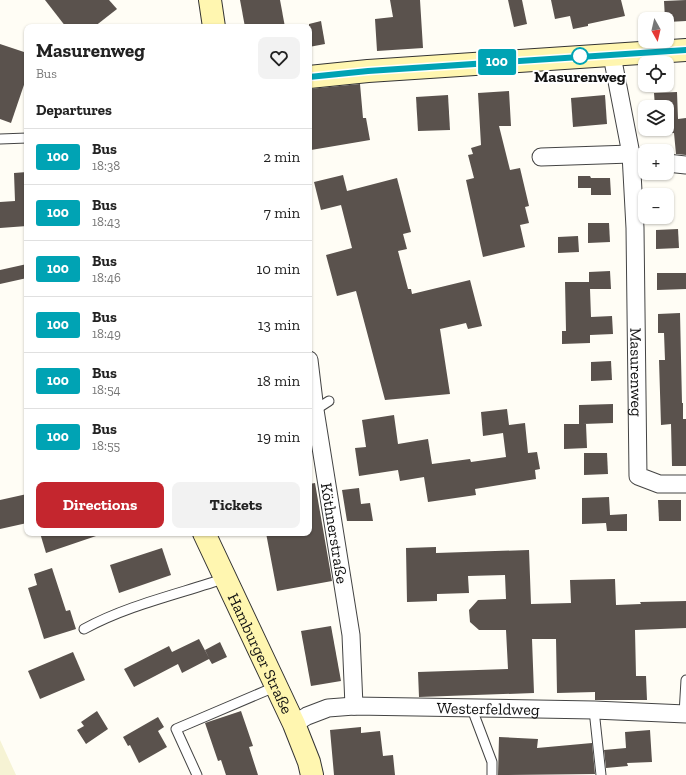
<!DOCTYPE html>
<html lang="en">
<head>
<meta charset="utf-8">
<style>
	:root { --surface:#fff; --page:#f2f2f2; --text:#222; --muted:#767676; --line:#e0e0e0; --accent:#c4262e }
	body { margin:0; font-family:"Zilla Slab",serif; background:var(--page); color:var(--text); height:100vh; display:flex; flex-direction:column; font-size:15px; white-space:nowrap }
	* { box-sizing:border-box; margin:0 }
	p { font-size:13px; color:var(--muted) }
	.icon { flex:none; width:22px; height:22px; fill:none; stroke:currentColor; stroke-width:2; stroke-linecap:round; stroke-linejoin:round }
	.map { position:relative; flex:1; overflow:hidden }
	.details { position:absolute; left:24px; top:24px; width:288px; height:512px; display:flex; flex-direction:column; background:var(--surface); border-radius:8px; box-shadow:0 1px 3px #0004 }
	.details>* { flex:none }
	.badge { padding:0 8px; border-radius:3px; font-size:14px; line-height:26px }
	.needle { width:26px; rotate:172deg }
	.fabs { position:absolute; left:638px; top:12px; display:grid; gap:8px }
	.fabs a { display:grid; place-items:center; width:36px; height:36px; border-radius:8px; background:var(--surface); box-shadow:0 1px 3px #0004; font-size:20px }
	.map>.badge { position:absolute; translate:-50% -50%; box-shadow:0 0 0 2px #fff }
	h2 { padding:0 12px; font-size:15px; line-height:36px }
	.round { display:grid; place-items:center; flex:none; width:42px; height:42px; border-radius:8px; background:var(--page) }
	.headline { display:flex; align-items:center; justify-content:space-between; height:68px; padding:0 12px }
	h1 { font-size:19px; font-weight:800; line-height:30px }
	.primary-button { display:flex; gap:8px; margin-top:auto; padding:8px 12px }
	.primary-button a { flex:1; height:46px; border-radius:8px; background:var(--accent); color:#fff; font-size:16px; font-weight:800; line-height:46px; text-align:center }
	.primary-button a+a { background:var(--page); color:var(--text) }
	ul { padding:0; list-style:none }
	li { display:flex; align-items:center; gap:12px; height:56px; padding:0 12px; border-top:1px solid var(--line) }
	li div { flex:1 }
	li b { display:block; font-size:15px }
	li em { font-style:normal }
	li .badge { min-width:44px; font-weight:700; text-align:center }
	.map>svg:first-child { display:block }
	.farmland { fill:#f6f3d4 }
	.building { fill:#5a524d }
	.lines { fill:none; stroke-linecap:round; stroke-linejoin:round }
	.lane-casing { stroke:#444; stroke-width:11 }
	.street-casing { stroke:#444; stroke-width:19 }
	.secondary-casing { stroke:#333; stroke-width:24 }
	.lane { stroke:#fff; stroke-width:9 }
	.street { stroke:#fff; stroke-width:17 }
	.secondary { stroke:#fff6b0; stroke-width:22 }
	.line-casing { stroke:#fff; stroke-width:9 }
	.line { stroke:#00a3b4; stroke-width:6 }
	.stop-dot { fill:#fff; stroke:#00a3b4; stroke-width:2 }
	.labels { text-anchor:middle; stroke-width:4; stroke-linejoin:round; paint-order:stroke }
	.stop-label { font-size:16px; font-weight:bold; fill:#111; stroke:#fff }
	.street-label { font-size:16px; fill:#111; stroke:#fff }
</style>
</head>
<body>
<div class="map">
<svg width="686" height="775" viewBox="0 0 686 775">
	<rect width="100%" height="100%" fill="#fffdf5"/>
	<polygon class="farmland" points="0,740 16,775 0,775"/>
	<g class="building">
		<polygon points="45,0 109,0 117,9 94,27 66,27"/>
		<polygon points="240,0 280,0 285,27 245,27"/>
		<polygon points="390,0 420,0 423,48 377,51 375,19 393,17"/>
		<polygon points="508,0 522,0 527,24 514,27"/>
		<polygon points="551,0 621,0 625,16 588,24 588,26 573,29 570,16 555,19"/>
		<polygon points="686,0 686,21 667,22 667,19 665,19 664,1"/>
		<polygon points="321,21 325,44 309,47 309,24"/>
		<polygon points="0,44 27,53 27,76 11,123 0,119"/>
		<polygon points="360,84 363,118 366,118 370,140 311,150 309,140 309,89"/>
		<polygon points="509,91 511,126 499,126 510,170 520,168 529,206 525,207 529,223 520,225 525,247 483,257 466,180 474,178 468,155 473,154 471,148 481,145 478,93"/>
		<polygon points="677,92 678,119 686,118 686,155 676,154 674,133 656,134 656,129 667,129 667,107 655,107 654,93"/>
		<polygon points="448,95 450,130 418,131 416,97"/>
		<polygon points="605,95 607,124 573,127 571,98"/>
		<polygon points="27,172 27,226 0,228 0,202 15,201 14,173"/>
		<polygon points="343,175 347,191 397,178 411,232 403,234 407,249 398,251 408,289 411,289 412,294 470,280 482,326 468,329 466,323 440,329 450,394 385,400 356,291 337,296 326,255 352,248 341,205 321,210 314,182"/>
		<polygon points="578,176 590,176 591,178 610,178 611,195 591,195 591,188 578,188"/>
		<polygon points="588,223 609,223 610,242 588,243"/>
		<polygon points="678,229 679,248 656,249 656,230"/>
		<polygon points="578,236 579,252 558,253 558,237"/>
		<polygon points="27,264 27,278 0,284 0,270"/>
		<polygon points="610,271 611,289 590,289 591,317 612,316 613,334 590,335 590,343 562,344 562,331 566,331 565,282 589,282 589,272"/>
		<polygon points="657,273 686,273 686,289 657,290"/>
		<polygon points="680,313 682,403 683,403 683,419 686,419 686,466 672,466 671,424 661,425 659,360 665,360 664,333 658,333 658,314"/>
		<polygon points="611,361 612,380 591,381 591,362"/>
		<polygon points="613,404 613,423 583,424 586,424 587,448 564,449 564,424 579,424 579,405"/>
		<polygon points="507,409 509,425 525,423 528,453 537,452 540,469 535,470 536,479 475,489 476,495 428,502 424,477 400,481 398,470 359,476 355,448 366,447 362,420 394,415 398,444 428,439 432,464 470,459 471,462 506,457 503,433 483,436 481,412"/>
		<polygon points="584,453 607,453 608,474 584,475"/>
		<polygon points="315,483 332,581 277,591 266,533 309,533 309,484"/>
		<polygon points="359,488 361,504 370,503 373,521 347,521 342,490"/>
		<polygon points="27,494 27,523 0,529 0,500"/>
		<polygon points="609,497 610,515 627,514 627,531 607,531 606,523 582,524 582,498"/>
		<polygon points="658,500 681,500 681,521 659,521"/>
		<polygon points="40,533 98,533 99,535 46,553"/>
		<polygon points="436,547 436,553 529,550 531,604 571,603 570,580 615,579 616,605 641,604 640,602 686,601 686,628 635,630 636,676 646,676 647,700 595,700 595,692 557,693 556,639 532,639 534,693 419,697 418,672 508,669 506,630 479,630 470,622 469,610 478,600 506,599 505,575 468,576 469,593 437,594 437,601 407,602 406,548"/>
		<polygon points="162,548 171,575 119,593 110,565"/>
		<polygon points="52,568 66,611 70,610 76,629 44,639 28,588 37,585 34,574"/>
		<polygon points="331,626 341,681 311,686 301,631"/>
		<polygon points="199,639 209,658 205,650 220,642 227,657 212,664 209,659 182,673 178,664 134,687 124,669 169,646 172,652"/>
		<polygon points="73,652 85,680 40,699 28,671"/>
		<polygon points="97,711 108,729 86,744 77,730 84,726 81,722"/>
		<polygon points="241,711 253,746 249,747 258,775 226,775 221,760 218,761 205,723"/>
		<polygon points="158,717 164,727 158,731 167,747 139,763 130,745 128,746 123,737"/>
		<polygon points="361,727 361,733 380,731 383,756 393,755 395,775 334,775 330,730"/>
		<polygon points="650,730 652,762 627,763 628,766 606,768 604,750 626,748 625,732"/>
		<polygon points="499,737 538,739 537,748 592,743 595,774 498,775"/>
	</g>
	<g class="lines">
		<defs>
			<g id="lane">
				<polyline points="0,139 27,138"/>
				<polyline points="315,410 329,401"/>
				<path d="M84 629C128 605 179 594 226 578"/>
				<polyline points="472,709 492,762 492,775"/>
				<polyline points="594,710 601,775"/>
				<polyline points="684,714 686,680"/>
				<polyline points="197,775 176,729 277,686"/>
			</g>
			<g id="street">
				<path id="s1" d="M613 54 614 66 631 154 635 228 638 476 659 484H686"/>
				<polyline points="541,157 631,154 645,161"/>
				<polyline points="667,163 686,165"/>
				<path id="s2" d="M309 360 315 410 351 635 354 706"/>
				<path id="s3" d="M294 724 307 716 328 708 354 706 594 710 686 714"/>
			</g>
			<g id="secondary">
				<polyline points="210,0 214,27"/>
				<polyline points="309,77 368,71 686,50"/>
				<path id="s4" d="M204 533 294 724 309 762 312 775"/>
			</g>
		</defs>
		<use href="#lane" class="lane-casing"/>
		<use href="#street" class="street-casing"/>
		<use href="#secondary" class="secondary-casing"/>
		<use href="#lane" class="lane"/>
		<use href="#street" class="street"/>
		<use href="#secondary" class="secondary"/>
	</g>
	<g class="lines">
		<defs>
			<polyline id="line" points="309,77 368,71 686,50"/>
		</defs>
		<use href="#line" class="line-casing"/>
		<use href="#line" class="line"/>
	</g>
	<circle class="stop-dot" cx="580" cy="56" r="8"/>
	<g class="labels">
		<g class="stop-label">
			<text x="580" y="82">Masurenweg</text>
		</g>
		<g class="street-label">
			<text dy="6" stroke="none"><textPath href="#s1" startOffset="320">Masurenweg</textPath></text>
			<text dy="6" stroke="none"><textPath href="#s2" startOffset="175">Köthnerstraße</textPath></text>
			<text dy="6" stroke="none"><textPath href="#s4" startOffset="133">Hamburger Straße</textPath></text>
			<text dy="6" stroke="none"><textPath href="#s3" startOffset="198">Westerfeldweg</textPath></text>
		</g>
	</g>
</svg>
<div class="fabs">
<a><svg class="needle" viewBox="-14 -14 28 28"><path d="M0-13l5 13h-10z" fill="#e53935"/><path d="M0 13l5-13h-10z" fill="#767676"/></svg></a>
<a><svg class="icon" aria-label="locate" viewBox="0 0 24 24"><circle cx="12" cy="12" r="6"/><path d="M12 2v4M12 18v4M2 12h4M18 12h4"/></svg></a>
<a><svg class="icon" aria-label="layers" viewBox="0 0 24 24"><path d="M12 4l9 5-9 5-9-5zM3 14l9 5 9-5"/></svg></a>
<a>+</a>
<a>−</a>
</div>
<b class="badge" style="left:497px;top:62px;background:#00a3b4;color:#fff">100</b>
<section class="details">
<div class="headline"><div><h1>Masurenweg</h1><p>Bus</p></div><a class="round"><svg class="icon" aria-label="heart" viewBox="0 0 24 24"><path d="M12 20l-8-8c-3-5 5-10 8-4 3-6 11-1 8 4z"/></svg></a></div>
<h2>Departures</h2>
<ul>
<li><span class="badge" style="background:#00a3b4;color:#fff">100</span><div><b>Bus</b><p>18:38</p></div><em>2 min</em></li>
<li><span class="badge" style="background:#00a3b4;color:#fff">100</span><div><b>Bus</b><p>18:43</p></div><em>7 min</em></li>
<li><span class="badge" style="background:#00a3b4;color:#fff">100</span><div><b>Bus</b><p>18:46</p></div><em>10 min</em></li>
<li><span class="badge" style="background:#00a3b4;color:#fff">100</span><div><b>Bus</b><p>18:49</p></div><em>13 min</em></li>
<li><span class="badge" style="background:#00a3b4;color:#fff">100</span><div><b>Bus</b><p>18:54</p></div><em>18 min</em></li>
<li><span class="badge" style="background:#00a3b4;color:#fff">100</span><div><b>Bus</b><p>18:55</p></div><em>19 min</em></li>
</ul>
<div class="primary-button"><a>Directions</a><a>Tickets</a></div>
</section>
</div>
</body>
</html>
